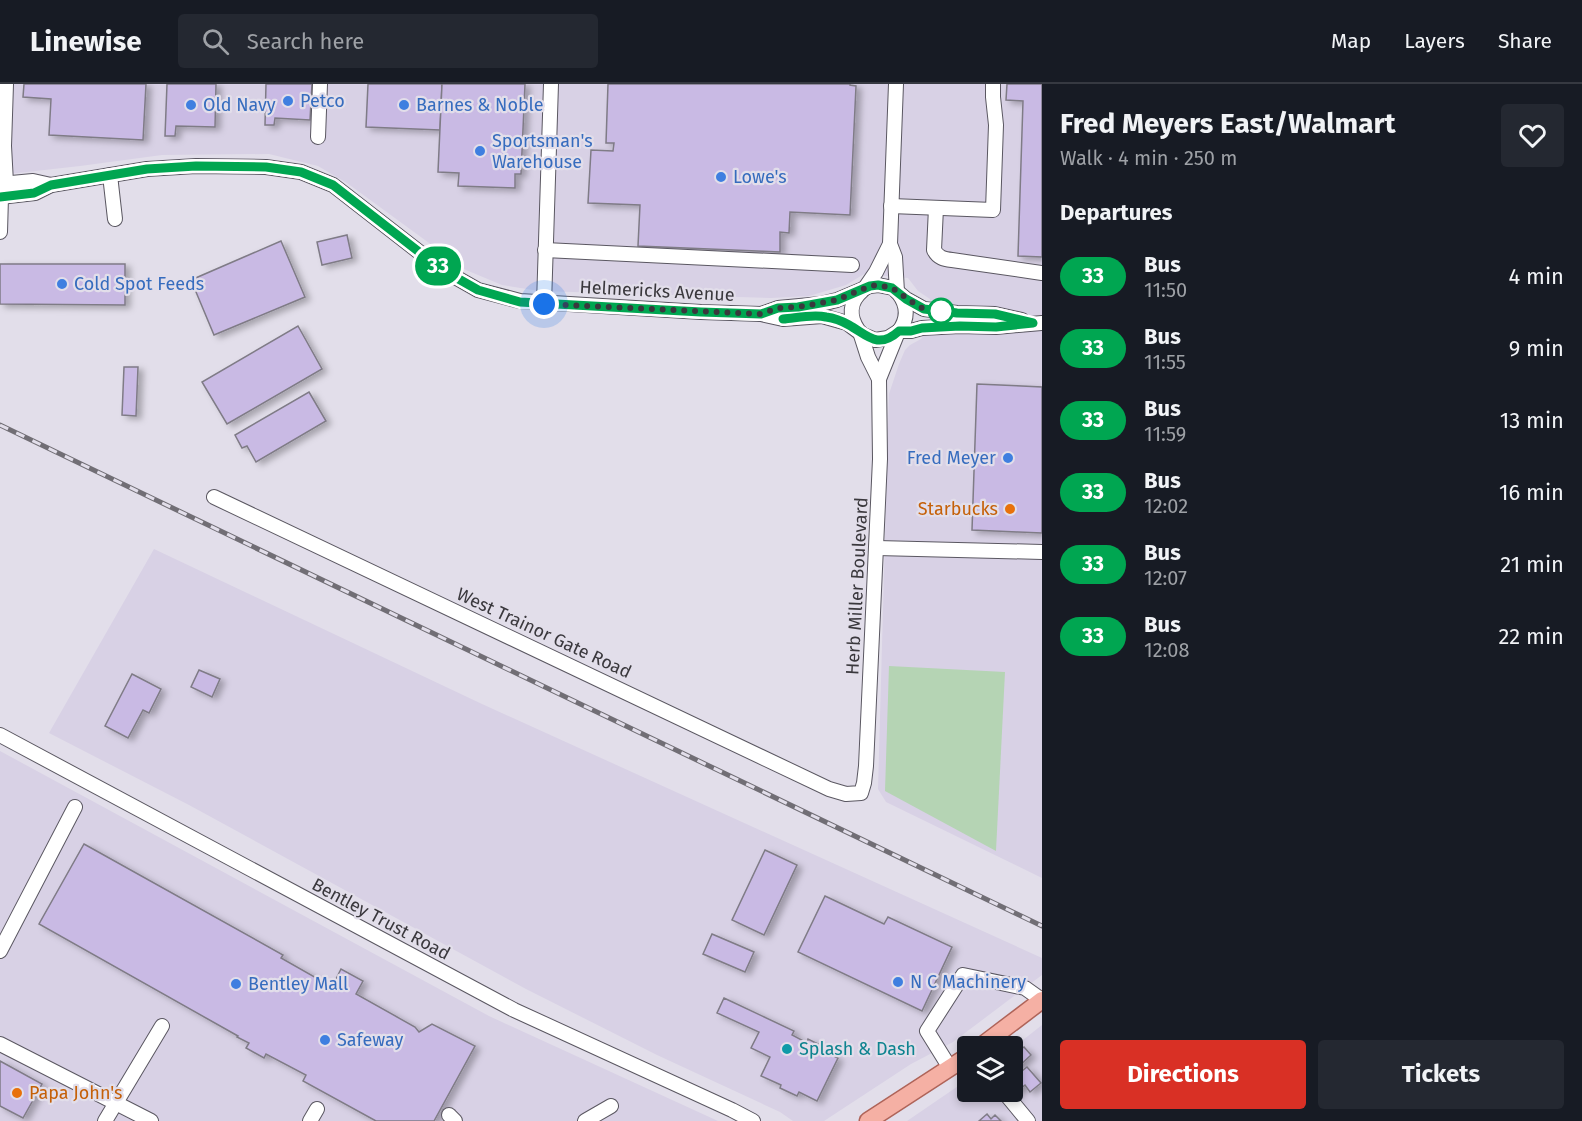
<!DOCTYPE html>
<html lang="en">
<head>
<meta charset="utf-8">
<style>
	:root { --surface:#171b24; --page:#242831; --text:#f1f3f6; --muted:#9ea1a6; --line:#363941; --accent:#d93025 }
	body { margin:0; font-family:"Fira Sans",sans-serif; background:var(--page); color:var(--text); height:100vh; display:flex; flex-direction:column; font-size:22px; white-space:nowrap }
	* { box-sizing:border-box; margin:0 }
	p { font-size:20px; color:var(--muted) }
	.icon { flex:none; width:33px; height:33px; fill:none; stroke:currentColor; stroke-width:2; stroke-linecap:round; stroke-linejoin:round }
	.map { position:relative; flex:1; overflow:hidden }
	.side { display:flex; flex-direction:column; background:var(--surface); width:540px }
	.side>* { flex:none }
	.badge { padding:0 12px; border-radius:20px; font-size:21px; line-height:39px }
	.tools { position:absolute; left:957px; top:952px; display:grid; gap:12px }
	.tools a { display:grid; place-items:center; width:66px; height:66px; border-radius:6px; background:var(--surface); box-shadow:0 3px 9px #0003; font-size:30px }
	.you { position:absolute; width:30px; height:30px; margin:-15px; border:4px solid #fff; border-radius:50%; background:#1a73e8; box-shadow:0 0 0 9px #1a73e833 }
	.map>.badge { position:absolute; translate:-50% -50%; box-shadow:0 0 0 3px #fff }
	h2 { padding:0 18px; font-size:22px; line-height:54px }
	.round { display:grid; place-items:center; flex:none; width:63px; height:63px; border-radius:6px; background:var(--page) }
	.head { display:flex; align-items:center; justify-content:space-between; height:102px; padding:0 18px }
	h1 { font-size:28px; font-weight:700; line-height:45px }
	.button { display:flex; gap:12px; margin-top:auto; padding:12px 18px }
	.button a { flex:1; height:69px; border-radius:6px; background:var(--accent); color:#fff; font-size:24px; font-weight:700; line-height:69px; text-align:center }
	.button a+a { background:var(--page); color:var(--text) }
	ul { padding:0; list-style:none }
	li { display:flex; align-items:center; gap:18px; height:72px; padding:0 18px }
	li div { flex:1 }
	li b { display:block; font-size:22px }
	li em { font-style:normal }
	li .badge { min-width:66px; font-weight:700; text-align:center }
	header { display:flex; align-items:center; gap:36px; box-sizing:border-box; height:84px; padding:0 30px; background:var(--surface); border-bottom:2px solid var(--line) }
	header strong { font-size:28px }
	nav { display:flex; gap:33px; margin-inline-start:auto; font-size:21px }
	.search { width:420px; height:54px; background:var(--page); display:flex; align-items:center; gap:15px; box-sizing:border-box; padding:0 21px; border-radius:6px; color:var(--muted); font-size:22px }
	main { display:flex; flex:1; min-height:0 }
	.map>svg:first-child { display:block }
	.built { fill:#d8d1e5 }
	.green { fill:#b5d4b4 }
	.building { fill:#c9bae4; stroke:#7f7b86; stroke-width:1.5; filter:url(#shadow) }
	.lines { fill:none; stroke-linecap:round; stroke-linejoin:round }
	.minor-casing { stroke:#5a5761; stroke-width:16 }
	.major-casing { stroke:#af6459; stroke-width:19 }
	.minor { stroke:#fff; stroke-width:14 }
	.major { stroke:#f5b0a4; stroke-width:16 }
	.rail-casing { stroke:#716e75; stroke-width:5 }
	.rail { stroke:#e2deea; stroke-width:3; stroke-dasharray:9; stroke-linecap:butt }
	.line-casing { stroke:#fff; stroke-width:14 }
	.line { stroke:#00a651; stroke-width:9 }
	.walk { stroke:#3a383d; stroke-width:6; stroke-dasharray:0 10.8 }
	.shop-dot { fill:#3f7fe0; stroke:#e2deea; stroke-width:2 }
	.stop-dot { fill:#fff; stroke:#00a651; stroke-width:3 }
	.food-dot { fill:#e8710a; stroke:#e2deea; stroke-width:2 }
	.culture-dot { fill:#0f9aa8; stroke:#e2deea; stroke-width:2 }
	.labels { text-anchor:middle; stroke-width:4.5; stroke-linejoin:round; paint-order:stroke }
	.shop-label { font-size:18px; fill:#366cbe; stroke:#e2deea; text-anchor:start }
	.street-label { font-size:18px; fill:#3a383d; stroke:#e2deea }
	.food-label { font-size:18px; fill:#c56008; stroke:#e2deea; text-anchor:end }
	.culture-label { font-size:18px; fill:#0d838f; stroke:#e2deea; text-anchor:start }
</style>
</head>
<body>
<header>
<strong>Linewise</strong>
<div class="search"><svg class="icon" aria-label="search" viewBox="0 0 24 24"><circle cx="10" cy="10" r="6"/><path d="M15 15l6 6"/></svg>Search here</div>
<nav><a>Map</a><a>Layers</a><a>Share</a></nav>
</header>
<main>
<div class="map">
<svg width="1042" height="1037" viewBox="0 0 1042 1037">
	<defs>
		<filter id="shadow"><feDropShadow dx="5" dy="3" stdDeviation="3" flood-color="#0004"/></filter>
	</defs>
	<rect width="100%" height="100%" fill="#e2deea"/>
	<g class="built">
		<polygon points="0,0 1042,0 1042,794 886,718 878,705 889,310 899,280 905,266 910,261 921,255 929,244 930,215 918,207 908,194 864,190 846,201 809,212 771,214 539,207 502,201 466,186 347,99 318,82 269,70 162,71 80,82 0,91"/>
		<polygon points="154,465 482,620 1042,874 1042,891 953,958 911,980 824,1037 793,1037 780,1028 657,971 526,905 189,721 49,649"/>
		<polygon points="0,667 489,932 718,1037 0,1037"/>
		<polygon points="1042,941 1042,1037 907,1037 967,996 968,1008 1012,1008 1013,964"/>
	</g>
	<polygon class="green" points="889,582 1005,588 996,767 885,707"/>
	<g class="building">
		<polygon points="24,0 146,0 143,56 49,51 51,15 23,13"/>
		<polygon points="167,0 216,0 215,43 176,42 175,52 165,52"/>
		<polygon points="266,0 312,0 310,36 275,34 274,41 265,41"/>
		<polygon points="368,0 442,0 440,46 366,43"/>
		<polygon points="442,0 525,0 521,90 515,90 515,104 458,102 459,89 438,88"/>
		<polygon points="608,0 850,0 850,1 856,2 850,131 790,128 789,149 780,148 780,168 638,162 640,121 588,119 591,66 613,67 614,59 606,59"/>
		<polygon points="1007,0 1042,0 1042,173 1018,172 1023,17 1006,16"/>
		<polygon points="347,151 352,174 322,181 317,158"/>
		<polygon points="281,157 305,213 214,251 191,196"/>
		<polygon points="0,180 125,180 125,221 0,220"/>
		<polygon points="298,242 322,285 227,340 202,298"/>
		<polygon points="124,283 138,283 136,332 122,331"/>
		<polygon points="977,300 1042,303 1042,449 972,446"/>
		<polygon points="309,308 326,337 256,378 247,362 242,364 235,351"/>
		<polygon points="199,586 220,595 212,613 191,603"/>
		<polygon points="132,590 161,605 149,629 143,626 128,654 105,642"/>
		<polygon points="84,760 283,871 281,874 332,903 341,885 363,897 356,910 415,943 419,948 432,940 475,962 434,1037 376,1037 303,997 306,991 266,970 264,974 246,964 249,959 237,953 238,952 39,840"/>
		<polygon points="765,766 797,781 764,851 732,836"/>
		<polygon points="825,812 884,840 888,833 952,863 922,927 798,868"/>
		<polygon points="712,850 754,868 745,888 703,870"/>
		<polygon points="724,914 794,947 792,951 807,959 808,955 822,962 821,966 838,974 817,1017 799,1008 797,1012 780,1004 781,1001 761,992 770,973 751,964 759,948 717,929"/>
		<polygon points="1024,963 1031,971 1016,985 1012,981 1012,972"/>
		<polygon points="0,977 42,1000 23,1034 0,1022"/>
		<polygon points="1027,983 1041,999 1030,1008 1025,1001 1016,1008 1012,1004 1012,995"/>
		<polygon points="987,1030 991,1035 995,1031 1001,1037 979,1037"/>
	</g>
	<g class="lines">
		<defs>
			<g id="minor">
				<polyline points="896,0 890,160 895,173 897,208"/>
				<polyline points="318,53 320,0"/>
				<polyline points="110,91 115,135"/>
				<polyline points="6,99 4,62 6,0"/>
				<polyline points="0,100 33,97 51,101"/>
				<polyline points="0,113 35,109 51,101 147,85 196,82 266,83 301,88 333,101 441,185 478,206 520,217 701,228 761,230 783,235 822,232 847,239 863,251 875,256 888,254 899,247 911,247 922,244 960,242 996,243 1042,239"/>
				<polyline points="891,122 993,126 996,41 993,13 993,0"/>
				<path d="M936 124 934 166C938 174 944 175 952 176L1042 189"/>
				<polyline points="0,148 1,113"/>
				<polyline points="545,166 852,181"/>
				<polyline points="865,204 876,188 890,160"/>
				<polyline points="544,220 551,0"/>
				<polyline points="761,230 778,224 821,220 837,216 870,202 878,201 893,204 906,215 924,225 957,229 995,230 1022,236"/>
				<path d="M858 246C849 233 849 218 862 207"/>
				<path d="M899 247C908 235 908 222 899 210"/>
				<polyline points="860,248 868,273 879,295"/>
				<polyline points="214,413 829,705 846,710 861,709 864,699 866,682 880,375 879,295 898,248"/>
				<polyline points="877,464 1042,468"/>
				<polyline points="0,651 514,926 732,1026 753,1037"/>
				<polyline points="0,867 75,723"/>
				<polyline points="0,960 151,1037"/>
				<polyline points="950,984 927,947 963,891 1025,904 1042,916"/>
				<polyline points="1004,1008 1028,1037"/>
				<polyline points="449,1031 455,1037"/>
				<polyline points="105,1037 162,942"/>
				<polyline points="310,1037 317,1025"/>
				<polyline points="585,1037 611,1022"/>
			</g>
			<g id="major">
				<polyline points="980,963 1042,916"/>
				<polyline points="868,1037 968,972"/>
			</g>
		</defs>
		<use href="#minor" class="minor-casing"/>
		<use href="#major" class="major-casing"/>
		<use href="#minor" class="minor"/>
		<use href="#major" class="major"/>
		<defs>
			<polyline id="rail" points="0,341 1042,842"/>
		</defs>
		<use href="#rail" class="rail-casing"/>
		<use href="#rail" class="rail"/>
	</g>
	<g class="lines">
		<defs>
			<path id="line" d="M0 113 34 109 51 101 147 85 196 82 266 83 301 88 333 101 441 185 478 206 520 218 701 228 761 230 778 224 798 223 837 216 870 202 878 201 892 204 906 215 924 225 957 229 995 230 1033 239 996 243 960 242 922 244 911 247H899C878 266 867 251 849 241 842 237 834 234 826 233 813 230 796 234 783 235"/>
		</defs>
		<use href="#line" class="line-casing"/>
		<use href="#line" class="line"/>
		<polyline class="walk" points="544,220 761,230 778,224 798,223 837,216 870,202 878,201 892,204 918,222 924,225 941,227"/>
	</g>
	<g class="shop-dot">
		<circle cx="288" cy="17" r="6"/>
		<circle cx="191" cy="21" r="6"/>
		<circle cx="404" cy="21" r="6"/>
		<circle cx="480" cy="67" r="6"/>
		<circle cx="721" cy="93" r="6"/>
		<circle cx="62" cy="200" r="6"/>
		<circle cx="1008" cy="374" r="6"/>
		<circle cx="898" cy="898" r="6"/>
		<circle cx="236" cy="900" r="6"/>
		<circle cx="325" cy="956" r="6"/>
	</g>
	<circle class="stop-dot" cx="941" cy="227" r="12"/>
	<g class="food-dot">
		<circle cx="1010" cy="425" r="6"/>
		<circle cx="17" cy="1009" r="6"/>
	</g>
	<circle class="culture-dot" cx="787" cy="965" r="6"/>
	<g class="labels">
		<g class="shop-label">
			<text x="300" y="23">Petco</text>
			<text x="203" y="27">Old Navy</text>
			<text x="416" y="27">Barnes &amp; Noble</text>
			<text x="492" y="63">Sportsman's<tspan x="492" dy="21">Warehouse</tspan></text>
			<text x="733" y="99">Lowe's</text>
			<text x="74" y="206">Cold Spot Feeds</text>
			<text x="996" y="380" text-anchor="end">Fred Meyer</text>
			<text x="910" y="904">N C Machinery</text>
			<text x="248" y="906">Bentley Mall</text>
			<text x="337" y="962">Safeway</text>
		</g>
		<g class="street-label">
			<text transform="translate(657 207) rotate(3)" y="6">Helmericks Avenue</text>
			<text transform="translate(857 502) rotate(-87)" y="6">Herb Miller Boulevard</text>
			<text transform="translate(544 549) rotate(25)" y="6">West Trainor Gate Road</text>
			<text transform="translate(381 835) rotate(28)" y="6">Bentley Trust Road</text>
		</g>
		<g class="food-label">
			<text x="998" y="431">Starbucks</text>
			<text x="29" y="1015" text-anchor="start">Papa John's</text>
		</g>
		<g class="culture-label">
			<text x="799" y="971">Splash &amp; Dash</text>
		</g>
	</g>
</svg>
<div class="tools">
<a><svg class="icon" aria-label="layers" viewBox="0 0 24 24"><path d="M12 4l9 5-9 5-9-5zM3 14l9 5 9-5"/></svg></a>
</div>
<div class="you" style="left:544px;top:220px"></div>
<b class="badge" style="left:438px;top:182px;background:#00a651;color:#fff">33</b>
</div>
<section class="side">
<div class="head"><div><h1>Fred Meyers East/Walmart</h1><p>Walk · 4 min · 250 m</p></div><a class="round"><svg class="icon" aria-label="heart" viewBox="0 0 24 24"><path d="M12 20l-8-8c-3-5 5-10 8-4 3-6 11-1 8 4z"/></svg></a></div>
<h2>Departures</h2>
<ul>
<li><span class="badge" style="background:#00a651;color:#fff">33</span><div><b>Bus</b><p>11:50</p></div><em>4 min</em></li>
<li><span class="badge" style="background:#00a651;color:#fff">33</span><div><b>Bus</b><p>11:55</p></div><em>9 min</em></li>
<li><span class="badge" style="background:#00a651;color:#fff">33</span><div><b>Bus</b><p>11:59</p></div><em>13 min</em></li>
<li><span class="badge" style="background:#00a651;color:#fff">33</span><div><b>Bus</b><p>12:02</p></div><em>16 min</em></li>
<li><span class="badge" style="background:#00a651;color:#fff">33</span><div><b>Bus</b><p>12:07</p></div><em>21 min</em></li>
<li><span class="badge" style="background:#00a651;color:#fff">33</span><div><b>Bus</b><p>12:08</p></div><em>22 min</em></li>
</ul>
<div class="button"><a>Directions</a><a>Tickets</a></div>
</section>
</main>
</body>
</html>
